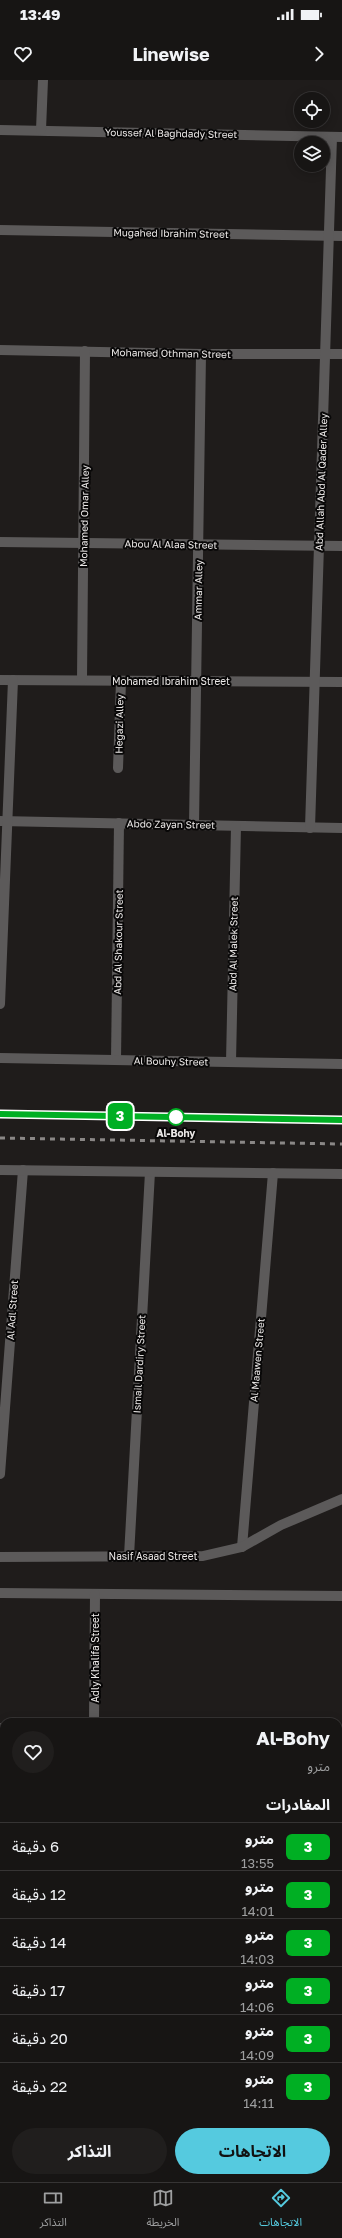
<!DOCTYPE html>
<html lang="ar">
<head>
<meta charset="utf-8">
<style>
	:root { --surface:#171514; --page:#201e1d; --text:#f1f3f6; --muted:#9e9fa0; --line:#363434; --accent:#55cadf }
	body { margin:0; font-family:"Golos Text","Noto Sans Arabic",sans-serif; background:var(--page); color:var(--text); direction:rtl; height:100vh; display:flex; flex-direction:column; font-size:15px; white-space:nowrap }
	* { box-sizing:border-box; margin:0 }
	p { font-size:13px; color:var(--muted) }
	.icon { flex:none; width:22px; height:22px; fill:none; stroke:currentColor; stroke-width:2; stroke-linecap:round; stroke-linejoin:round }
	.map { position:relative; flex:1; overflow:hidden; direction:ltr }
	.panel { position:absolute; left:0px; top:1638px; width:342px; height:464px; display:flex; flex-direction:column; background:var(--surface); border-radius:12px 12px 0 0; box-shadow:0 2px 10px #0003,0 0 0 1px var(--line); direction:rtl }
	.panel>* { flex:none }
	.badge { padding:0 8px; border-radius:6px; font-size:14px; line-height:26px }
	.tools { position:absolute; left:294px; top:12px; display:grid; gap:8px }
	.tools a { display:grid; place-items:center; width:36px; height:36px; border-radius:50%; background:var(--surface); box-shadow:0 2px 10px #0003,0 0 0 1px var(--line); font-size:20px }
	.map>.badge { position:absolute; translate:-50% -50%; box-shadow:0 0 0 2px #fff }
	h2 { padding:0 12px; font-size:15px; line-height:36px }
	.round { display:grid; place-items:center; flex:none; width:42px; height:42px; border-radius:21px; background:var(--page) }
	.overview { display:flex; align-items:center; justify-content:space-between; height:68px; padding:0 12px }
	h1 { font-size:19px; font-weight:700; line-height:30px }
	.action { display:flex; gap:8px; margin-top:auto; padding:8px 12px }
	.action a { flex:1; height:46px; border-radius:24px; background:var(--accent); color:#111; font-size:16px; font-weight:700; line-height:46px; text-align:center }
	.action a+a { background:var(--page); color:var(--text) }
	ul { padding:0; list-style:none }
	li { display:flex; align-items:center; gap:12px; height:48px; padding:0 12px; border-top:1px solid var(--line) }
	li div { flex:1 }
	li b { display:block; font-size:15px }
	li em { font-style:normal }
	li .badge { min-width:44px; font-weight:700; text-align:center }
	.status { display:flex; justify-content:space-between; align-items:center; height:28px; padding:0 20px; background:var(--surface); direction:ltr }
	.status svg { height:11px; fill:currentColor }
	header { display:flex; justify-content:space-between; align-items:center; height:52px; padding:0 12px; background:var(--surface); font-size:18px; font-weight:700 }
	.tab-bar { display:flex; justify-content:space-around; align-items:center; height:56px; border-top:1px solid var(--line); background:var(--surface); font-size:11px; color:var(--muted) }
	.tab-bar a { display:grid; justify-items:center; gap:2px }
	.tab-bar .current { color:var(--accent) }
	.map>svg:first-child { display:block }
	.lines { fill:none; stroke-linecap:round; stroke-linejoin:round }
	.minor { stroke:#5c5a5a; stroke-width:10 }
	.tertiary { stroke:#5c5a5a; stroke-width:10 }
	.rail { stroke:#8a8786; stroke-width:3; stroke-dasharray:5 5; stroke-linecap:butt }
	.line-casing { stroke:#fff; stroke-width:9 }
	.line { stroke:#00af23; stroke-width:6 }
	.stop-dot { fill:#fff; stroke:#00af23; stroke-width:2 }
	.labels { text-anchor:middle; stroke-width:4; stroke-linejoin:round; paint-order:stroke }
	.street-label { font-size:10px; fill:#ebe8e7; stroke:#080707 }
	.stop-label { font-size:10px; font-weight:bold; fill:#ebe8e7; stroke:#080707 }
</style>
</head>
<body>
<div class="status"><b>13:49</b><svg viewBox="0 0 49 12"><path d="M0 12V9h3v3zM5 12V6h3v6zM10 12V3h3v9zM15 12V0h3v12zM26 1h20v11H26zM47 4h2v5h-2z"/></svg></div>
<header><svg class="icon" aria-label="forward" viewBox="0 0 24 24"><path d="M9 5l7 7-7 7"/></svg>Linewise<svg class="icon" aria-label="heart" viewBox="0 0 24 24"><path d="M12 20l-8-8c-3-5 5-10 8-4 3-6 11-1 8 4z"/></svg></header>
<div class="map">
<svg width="342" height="2102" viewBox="0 0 342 2102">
	<rect width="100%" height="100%" fill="#1f1c1b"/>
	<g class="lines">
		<g class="minor">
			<polyline points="0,50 342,57"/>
			<polyline points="41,50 43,0"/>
			<polyline points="0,150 342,156"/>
			<polyline points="0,270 201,274 342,274"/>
			<polyline points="0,462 342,466"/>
			<polyline points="0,600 342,602"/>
			<polyline points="82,600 85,271"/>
			<polyline points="118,688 121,601"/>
			<polyline points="0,741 342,748"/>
			<polyline points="194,745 201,274"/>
			<polyline points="310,748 332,57"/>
			<polyline points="0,924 13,600"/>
			<polyline points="116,980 119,743"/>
			<polyline points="231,982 236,746"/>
			<polyline points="0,1394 23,1090"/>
			<polyline points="242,1467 273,1093"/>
			<polyline points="129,1476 150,1092"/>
			<polyline points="0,1477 203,1476 242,1467 281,1445 342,1419"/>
			<polyline points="0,1513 342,1516"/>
			<polyline points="94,1642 95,1514"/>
			<polyline points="0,1648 4,1648"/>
			<polyline points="338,1652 342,1652"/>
			<polyline points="0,1766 4,1766"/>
			<polyline points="338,1769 342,1769"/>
			<polyline points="0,1883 4,1883"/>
			<polyline points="338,1886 342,1886"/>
			<polyline points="0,2010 4,2010"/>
			<polyline points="338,2015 342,2015"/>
			<polyline points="92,2102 92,2098"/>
		</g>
		<g class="tertiary">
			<polyline points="0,978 342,984"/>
			<polyline points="0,1090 342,1094"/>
		</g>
		<g class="rail">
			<polyline points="0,1034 342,1040"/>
			<polyline points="0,1058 342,1064"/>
		</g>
	</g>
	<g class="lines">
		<defs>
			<polyline id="line" points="0,1034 342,1040"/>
		</defs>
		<use href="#line" class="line-casing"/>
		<use href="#line" class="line"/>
	</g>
	<circle class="stop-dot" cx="176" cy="1037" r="8"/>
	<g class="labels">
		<g class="street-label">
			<text transform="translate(171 53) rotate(1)" y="4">Youssef Al Baghdady Street</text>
			<text transform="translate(171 153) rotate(1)" y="4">Mugahed Ibrahim Street</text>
			<text transform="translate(171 273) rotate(1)" y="4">Mohamed Othman Street</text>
			<text transform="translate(321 402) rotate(-88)" y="4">Abd Allah Abd Al Qader Alley</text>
			<text transform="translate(84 436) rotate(-89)" y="4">Mohamed Omar Alley</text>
			<text transform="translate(171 464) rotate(1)" y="4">Abou Al Alaa Street</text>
			<text transform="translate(198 510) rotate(-89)" y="4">Ammar Alley</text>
			<text x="171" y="605">Mohamed Ibrahim Street</text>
			<text transform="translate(119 644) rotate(-89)" y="4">Hegazi Alley</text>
			<text transform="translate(171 744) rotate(1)" y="4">Abdo Zayan Street</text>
			<text transform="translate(118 862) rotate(-89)" y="4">Abd Al Shakour Street</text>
			<text transform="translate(233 864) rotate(-89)" y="4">Abd Al Malek Street</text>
			<text transform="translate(171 981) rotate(1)" y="4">Al Bouhy Street</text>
			<text transform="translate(12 1230) rotate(-86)" y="4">Al Adl Street</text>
			<text transform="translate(257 1280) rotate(-85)" y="4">Al Maawen Street</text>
			<text transform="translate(139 1284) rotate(-87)" y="4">Ismail Dardiry Street</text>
			<text x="153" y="1480">Nasif Asaad Street</text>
			<text transform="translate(95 1578) rotate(-90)" y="4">Adly Khalifa Street</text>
		</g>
		<g class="stop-label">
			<text x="176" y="1057">Al-Bohy</text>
		</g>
	</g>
</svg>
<div class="tools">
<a><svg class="icon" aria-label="locate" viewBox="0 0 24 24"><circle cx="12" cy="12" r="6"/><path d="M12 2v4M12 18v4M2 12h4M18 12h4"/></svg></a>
<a><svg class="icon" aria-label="layers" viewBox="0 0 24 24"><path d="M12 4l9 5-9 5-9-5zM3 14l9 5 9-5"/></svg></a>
</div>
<b class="badge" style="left:120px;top:1036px;background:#00af23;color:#fff">3</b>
<section class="panel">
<div class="overview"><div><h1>Al-Bohy</h1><p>مترو</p></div><a class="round"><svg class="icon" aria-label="heart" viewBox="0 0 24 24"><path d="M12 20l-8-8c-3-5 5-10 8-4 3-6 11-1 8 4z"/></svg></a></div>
<h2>المغادرات</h2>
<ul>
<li><span class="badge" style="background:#00af23;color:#fff">3</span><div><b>مترو</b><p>13:55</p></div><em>6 دقيقة</em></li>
<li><span class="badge" style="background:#00af23;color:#fff">3</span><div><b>مترو</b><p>14:01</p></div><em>12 دقيقة</em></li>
<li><span class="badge" style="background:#00af23;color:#fff">3</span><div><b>مترو</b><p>14:03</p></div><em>14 دقيقة</em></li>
<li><span class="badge" style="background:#00af23;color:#fff">3</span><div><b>مترو</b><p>14:06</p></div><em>17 دقيقة</em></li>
<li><span class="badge" style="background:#00af23;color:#fff">3</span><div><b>مترو</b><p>14:09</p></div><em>20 دقيقة</em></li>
<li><span class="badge" style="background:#00af23;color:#fff">3</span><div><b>مترو</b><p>14:11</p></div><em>22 دقيقة</em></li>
</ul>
<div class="action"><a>الاتجاهات</a><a>التذاكر</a></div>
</section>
</div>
<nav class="tab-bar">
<a class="current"><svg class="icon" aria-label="directions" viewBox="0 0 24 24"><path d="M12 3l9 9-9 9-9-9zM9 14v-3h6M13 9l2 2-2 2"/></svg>الاتجاهات</a>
<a><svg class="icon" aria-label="map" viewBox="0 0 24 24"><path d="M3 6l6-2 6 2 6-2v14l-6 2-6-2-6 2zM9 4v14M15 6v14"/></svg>الخريطة</a>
<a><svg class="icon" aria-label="tickets" viewBox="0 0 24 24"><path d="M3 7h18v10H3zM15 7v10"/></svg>التذاكر</a>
</nav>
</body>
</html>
